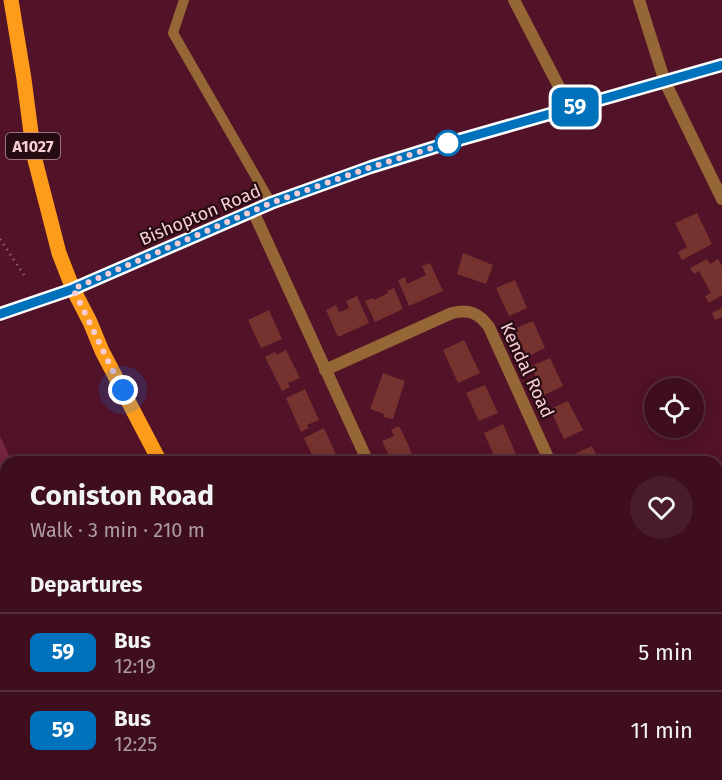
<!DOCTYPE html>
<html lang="en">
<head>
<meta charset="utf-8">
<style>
	:root { --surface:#3e0e1d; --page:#491c2a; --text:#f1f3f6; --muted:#ad9ca4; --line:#572e3b }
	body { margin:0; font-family:"Fira Sans",sans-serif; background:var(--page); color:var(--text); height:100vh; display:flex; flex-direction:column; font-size:22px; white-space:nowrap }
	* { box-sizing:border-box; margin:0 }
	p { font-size:20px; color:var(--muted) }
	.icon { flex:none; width:33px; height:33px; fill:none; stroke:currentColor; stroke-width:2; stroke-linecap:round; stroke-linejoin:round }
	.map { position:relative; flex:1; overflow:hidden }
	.panel { position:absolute; left:0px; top:456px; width:723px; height:324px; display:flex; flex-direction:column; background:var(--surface); border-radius:18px 18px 0 0; box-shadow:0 3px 15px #0003,0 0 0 2px var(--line) }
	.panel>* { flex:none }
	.badge { padding:0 12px; border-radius:9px; font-size:21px; line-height:39px }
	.tools { position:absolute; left:644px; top:378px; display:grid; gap:12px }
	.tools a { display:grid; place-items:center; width:60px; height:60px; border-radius:50%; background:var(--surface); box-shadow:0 3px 15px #0003,0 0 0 2px var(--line); font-size:30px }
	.you { position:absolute; width:30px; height:30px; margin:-15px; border:4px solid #fff; border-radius:50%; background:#1a73e8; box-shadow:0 0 0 9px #1a73e833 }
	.map>.badge { position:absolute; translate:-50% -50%; box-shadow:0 0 0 3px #fff }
	h2 { padding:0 30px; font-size:22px; line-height:54px }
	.round { display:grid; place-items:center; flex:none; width:63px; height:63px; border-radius:32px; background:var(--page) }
	.overview { display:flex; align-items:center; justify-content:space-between; height:102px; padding:0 30px }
	h1 { font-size:28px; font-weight:700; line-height:45px }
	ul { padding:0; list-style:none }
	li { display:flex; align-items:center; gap:18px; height:78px; padding:0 30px; border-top:2px solid var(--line) }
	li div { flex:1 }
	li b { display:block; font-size:22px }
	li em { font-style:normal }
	li .badge { min-width:66px; font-weight:700; text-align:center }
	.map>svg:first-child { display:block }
	.green { fill:#75253d }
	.building { fill:#75322e }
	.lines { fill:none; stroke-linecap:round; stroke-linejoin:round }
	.path { stroke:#8f5868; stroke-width:3; stroke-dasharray:1.5 4.5; stroke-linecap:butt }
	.lane { stroke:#956736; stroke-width:10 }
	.street { stroke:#956736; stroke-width:12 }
	.secondary { stroke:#cf852d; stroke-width:12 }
	.primary { stroke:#fc9c1a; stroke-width:15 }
	.line-casing { stroke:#fff; stroke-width:14 }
	.line { stroke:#0072bc; stroke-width:9 }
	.walk { stroke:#f6cdd4; stroke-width:6; stroke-dasharray:0 10.8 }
	.stop-dot { fill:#fff; stroke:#0072bc; stroke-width:3 }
	.labels { text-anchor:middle; stroke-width:4.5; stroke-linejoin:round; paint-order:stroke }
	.shield { fill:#270b13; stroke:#b8939a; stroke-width:1.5 }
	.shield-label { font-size:16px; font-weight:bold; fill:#f6cdd4 }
	.street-label { font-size:18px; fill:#f6cdd4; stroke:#270b13 }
</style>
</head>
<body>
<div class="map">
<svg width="722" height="780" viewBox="0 0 722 780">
	<rect width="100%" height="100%" fill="#521227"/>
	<g class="green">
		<polygon points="0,436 12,462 6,462 6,699 0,702"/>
		<polygon points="23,774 89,774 80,780 14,780"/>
	</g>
	<g class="building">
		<polygon points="697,213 712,244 682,260 678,252 687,247 675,223"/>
		<polygon points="463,253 493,265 486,284 457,274"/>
		<polygon points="707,259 710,264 718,259 722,266 722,295 709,303 705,296 711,293 699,271 694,274 690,268"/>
		<polygon points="430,263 443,291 409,306 398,280 405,277 407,284 426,275 422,266"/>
		<polygon points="515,280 527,308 509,316 496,288"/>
		<polygon points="394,288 403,309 375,322 365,301 373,298 374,300 388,293 387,291"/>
		<polygon points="357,296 369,323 338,337 326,310 336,305 339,312 345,310 349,308 346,301"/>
		<polygon points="722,308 722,317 715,320 712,313"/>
		<polygon points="269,310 282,339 261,348 248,320"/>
		<polygon points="533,321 545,348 527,357 514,329"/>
		<polygon points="464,340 480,373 458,383 443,350"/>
		<polygon points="286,350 300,378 288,383 290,387 282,391 265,357 275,352 277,355"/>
		<polygon points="550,358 563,386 544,395 531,366"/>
		<polygon points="383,373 405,381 393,419 383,417 384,414 370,409"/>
		<polygon points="485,385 498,413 479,421 466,393"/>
		<polygon points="305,389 319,420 307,425 309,428 301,432 286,398"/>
		<polygon points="568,401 583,430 564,439 550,409"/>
		<polygon points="503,424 516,454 497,462 484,433"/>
		<polygon points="399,426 408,444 415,462 392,462 382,441 394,436 391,430"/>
		<polygon points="324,428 339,461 336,462 315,462 304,438"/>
		<polygon points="592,446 600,462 573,462 570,456"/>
		<polygon points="721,610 722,634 717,637 717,613"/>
		<polygon points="722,689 722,714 720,715 717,709 717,692"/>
		<polygon points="121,774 152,774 156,780 119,780 117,777"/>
		<polygon points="157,774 180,774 170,780 161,780"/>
	</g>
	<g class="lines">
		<polyline class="path" points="0,239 24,275"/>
		<polyline class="lane" points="184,0 173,33 271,203"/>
		<g class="street">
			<polyline points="514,0 570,108"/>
			<polyline points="639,0 665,82 722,199"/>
			<polyline points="253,211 368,462"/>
			<path d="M325 370 452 313C469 309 479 313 489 327L550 462"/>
			<polyline points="717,664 722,661"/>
			<polyline points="217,780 229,774"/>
		</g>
		<polyline class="secondary" points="0,314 73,289 271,203 371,167 448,143 722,65"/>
		<g class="primary">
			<polyline points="11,0 24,79 34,156 59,253 73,289 90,322 102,351 160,462"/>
			<polyline points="299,774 302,780"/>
		</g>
	</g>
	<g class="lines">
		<defs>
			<polyline id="line" points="0,314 73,289 271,203 371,167 448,143 722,65"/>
		</defs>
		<use href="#line" class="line-casing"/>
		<use href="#line" class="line"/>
		<path class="walk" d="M123 390C105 357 90 322 73 289L271 203 371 167 448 143"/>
	</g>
	<circle class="stop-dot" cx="448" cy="143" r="12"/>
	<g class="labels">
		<rect class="shield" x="6" y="133" width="54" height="26" rx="4.5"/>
		<g class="shield-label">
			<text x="33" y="152">A1027</text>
		</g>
		<g class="street-label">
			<text transform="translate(200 215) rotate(-23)" y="6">Bishopton Road</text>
			<text transform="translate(527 370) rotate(65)" y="6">Kendal Road</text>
		</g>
	</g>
</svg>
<div class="tools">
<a><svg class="icon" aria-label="locate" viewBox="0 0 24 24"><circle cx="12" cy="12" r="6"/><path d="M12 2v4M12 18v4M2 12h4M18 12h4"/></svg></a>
</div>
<div class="you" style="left:123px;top:390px"></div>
<b class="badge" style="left:575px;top:107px;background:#0072bc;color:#fff">59</b>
<section class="panel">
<div class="overview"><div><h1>Coniston Road</h1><p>Walk · 3 min · 210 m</p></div><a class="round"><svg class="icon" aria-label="heart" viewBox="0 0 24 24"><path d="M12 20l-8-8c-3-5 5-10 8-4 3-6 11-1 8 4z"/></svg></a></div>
<h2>Departures</h2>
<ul>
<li><span class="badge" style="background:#0072bc;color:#fff">59</span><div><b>Bus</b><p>12:19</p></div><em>5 min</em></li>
<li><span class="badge" style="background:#0072bc;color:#fff">59</span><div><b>Bus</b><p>12:25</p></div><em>11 min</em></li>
</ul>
</section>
</div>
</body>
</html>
